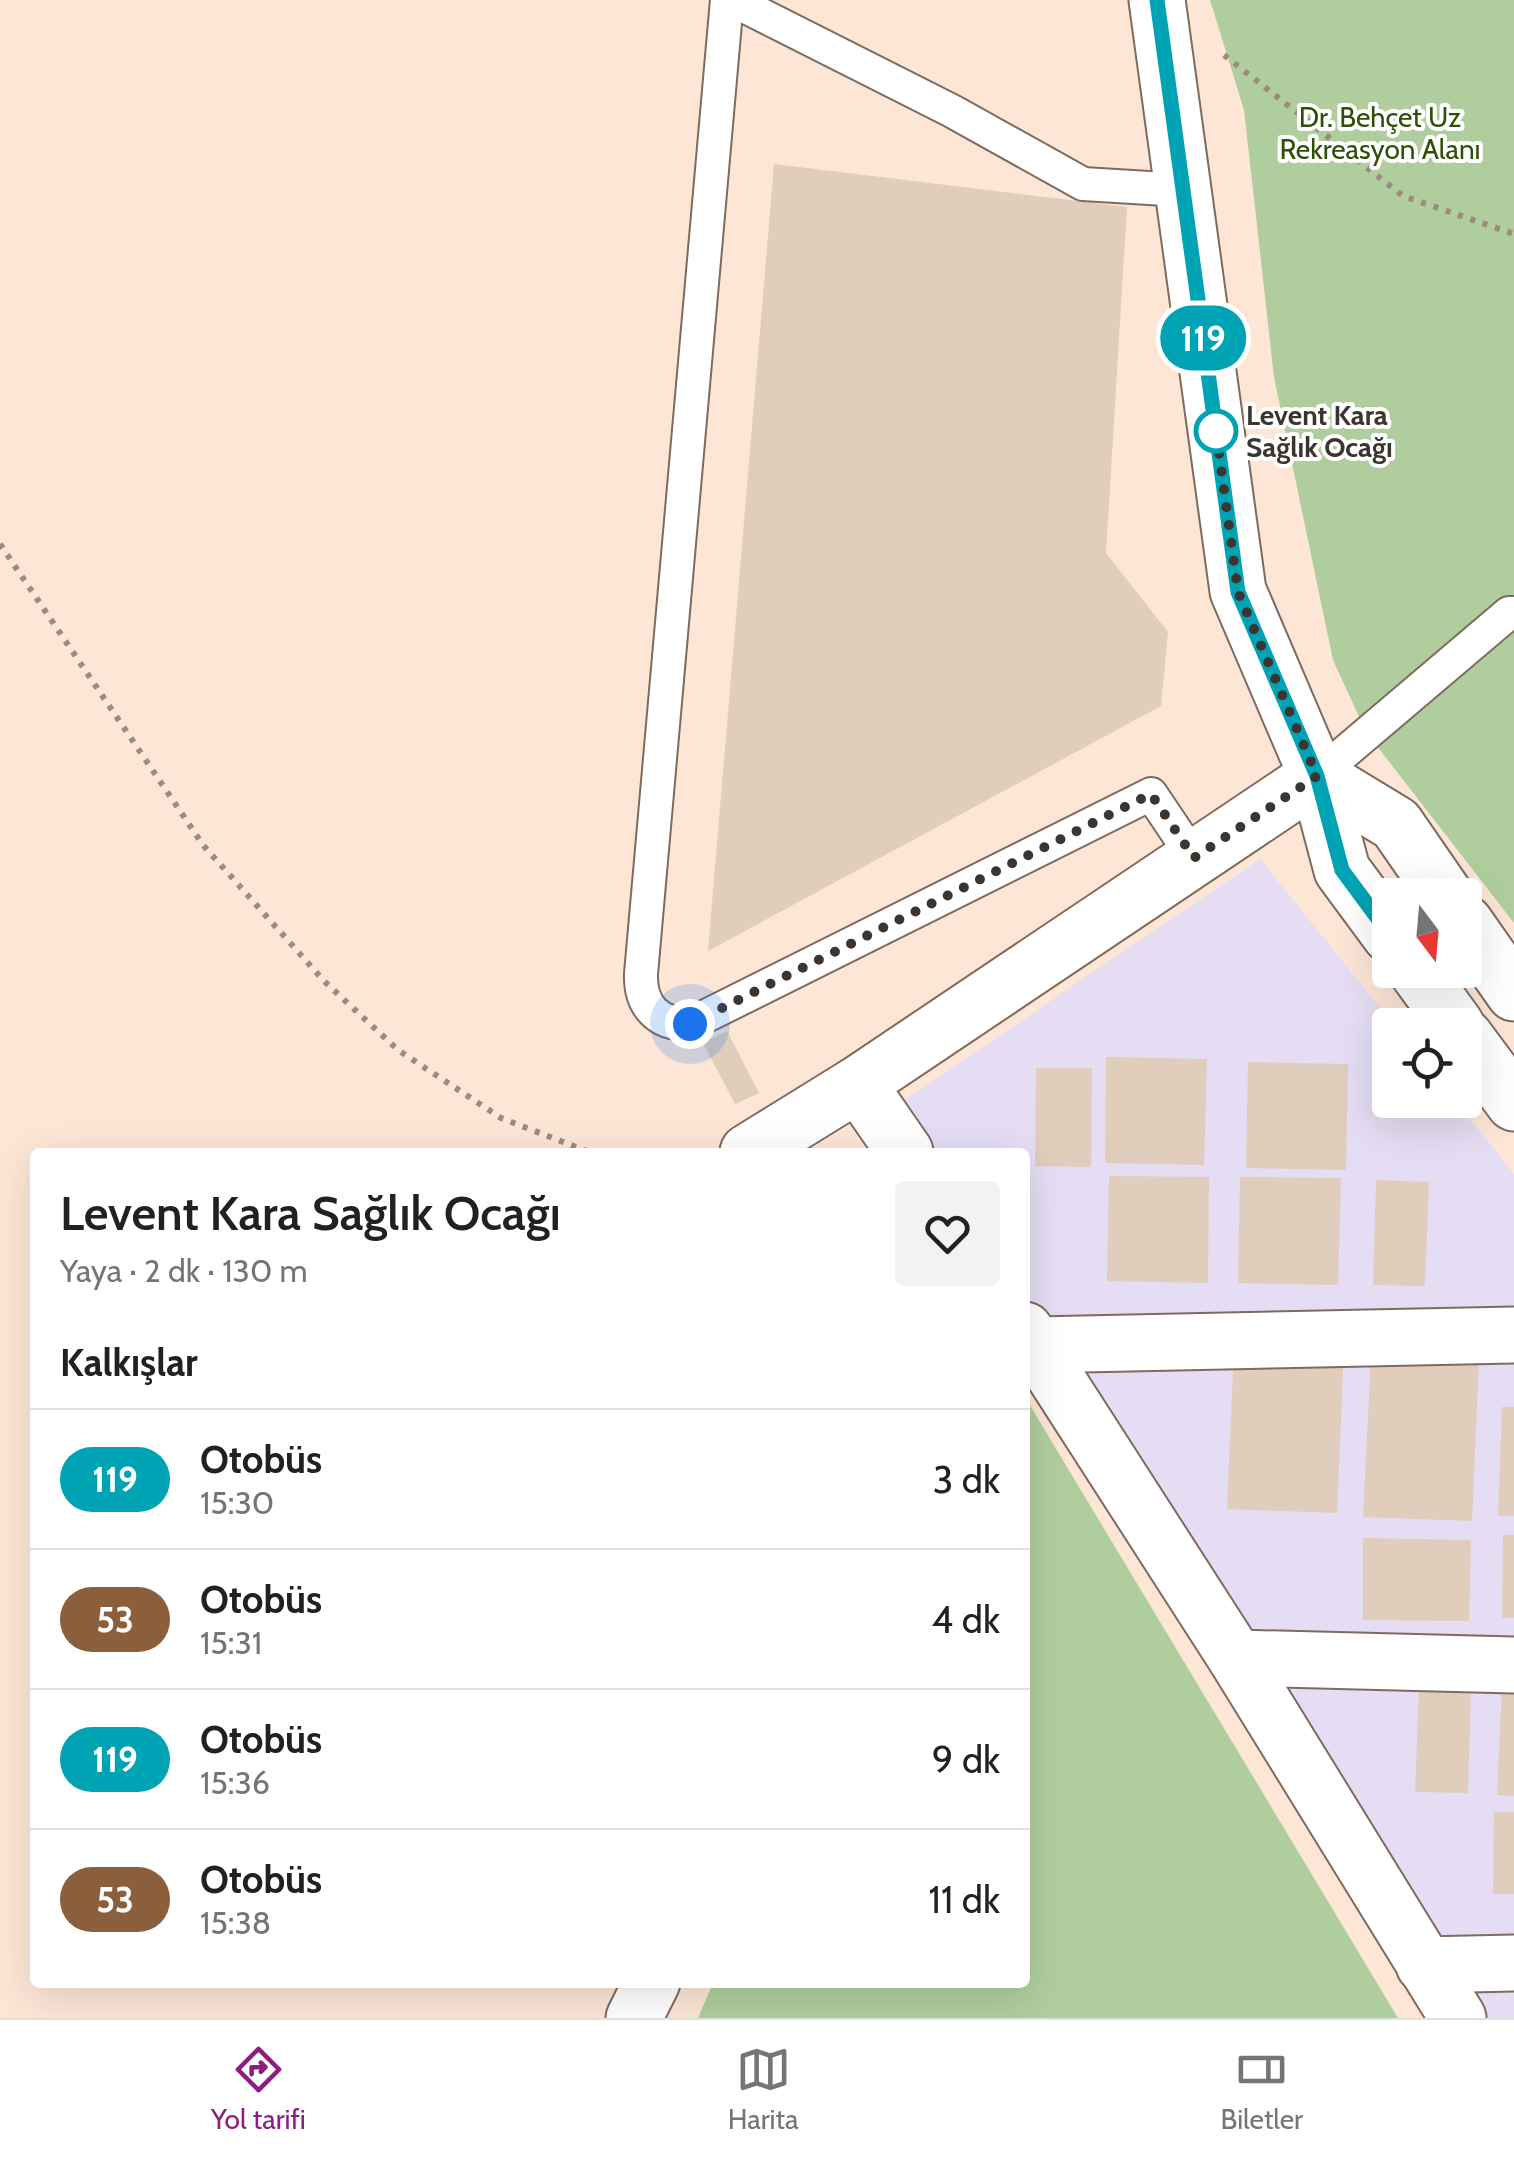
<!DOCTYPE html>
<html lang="tr">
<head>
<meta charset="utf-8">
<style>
	:root { --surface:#fff; --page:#f2f2f2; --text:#202124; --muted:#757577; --line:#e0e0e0; --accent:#8d1e80 }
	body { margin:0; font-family:Cabin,sans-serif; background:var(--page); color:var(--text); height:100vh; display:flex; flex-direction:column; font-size:38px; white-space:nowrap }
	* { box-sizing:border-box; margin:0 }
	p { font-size:32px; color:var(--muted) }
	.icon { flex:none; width:55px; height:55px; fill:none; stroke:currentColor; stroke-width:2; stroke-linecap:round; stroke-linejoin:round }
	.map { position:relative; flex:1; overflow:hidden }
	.sheet { position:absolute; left:30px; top:1148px; width:1000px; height:840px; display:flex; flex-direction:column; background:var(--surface); border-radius:10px; box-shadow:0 10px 40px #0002 }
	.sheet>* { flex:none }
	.badge { padding:0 20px; border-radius:32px; font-size:35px; line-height:65px }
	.needle { width:65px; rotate:164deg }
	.fabs { position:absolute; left:1372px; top:878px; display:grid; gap:20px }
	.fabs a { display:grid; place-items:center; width:110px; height:110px; border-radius:10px; background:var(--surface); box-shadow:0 10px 40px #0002; font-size:50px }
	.you { position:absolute; width:50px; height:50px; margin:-25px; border:8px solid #fff; border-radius:50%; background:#1a73e8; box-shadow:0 0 0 15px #1a73e833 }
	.map>.badge { position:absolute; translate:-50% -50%; box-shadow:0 0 0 5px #fff }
	h2 { padding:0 30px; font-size:38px; line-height:90px }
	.round { display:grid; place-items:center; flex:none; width:105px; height:105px; border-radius:10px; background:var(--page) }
	.head { display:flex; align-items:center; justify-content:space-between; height:170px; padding:0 30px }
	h1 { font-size:48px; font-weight:600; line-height:75px }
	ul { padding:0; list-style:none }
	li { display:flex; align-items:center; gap:30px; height:140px; padding:0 30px; border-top:2px solid var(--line) }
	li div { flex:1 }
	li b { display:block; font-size:38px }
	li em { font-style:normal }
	li .badge { min-width:110px; font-weight:700; text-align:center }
	.menu { display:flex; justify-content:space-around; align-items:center; height:140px; border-top:2px solid var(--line); background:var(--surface); font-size:28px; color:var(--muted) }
	.menu a { display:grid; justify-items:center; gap:5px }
	.menu .active { color:var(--accent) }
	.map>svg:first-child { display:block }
	.industrial { fill:#e4ddf3 }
	.green { fill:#b0ce9d }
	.building { fill:#e0cdbb }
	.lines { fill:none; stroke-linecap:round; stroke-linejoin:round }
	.lane-casing { stroke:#7e6b5d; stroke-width:36 }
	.street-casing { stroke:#7e6b5d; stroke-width:59 }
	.path { stroke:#9b8b81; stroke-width:6; stroke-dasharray:5 8; stroke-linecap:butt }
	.lane { stroke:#fff; stroke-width:32 }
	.street { stroke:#fff; stroke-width:55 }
	.line-casing { stroke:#fff; stroke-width:22 }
	.line { stroke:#00a3b4; stroke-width:15 }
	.walk { stroke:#3c342e; stroke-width:10; stroke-dasharray:0 18 }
	.stop-dot { fill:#fff; stroke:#00a3b4; stroke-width:5 }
	.labels { text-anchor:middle; stroke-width:8; stroke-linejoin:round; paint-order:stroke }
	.park-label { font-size:28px; fill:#2c5005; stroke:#fff }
	.stop-label { font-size:28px; font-weight:bold; fill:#3c342e; stroke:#fff; text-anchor:start }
</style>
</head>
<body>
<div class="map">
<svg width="1514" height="2018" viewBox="0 0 1514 2018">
	<rect width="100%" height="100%" fill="#fde6d6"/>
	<polygon class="industrial" points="1260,859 1394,1025 1390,1025 1390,1100 1455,1100 1514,1174 1514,2018 1467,2018 1025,1298 1025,1152 935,1152 903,1101"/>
	<g class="green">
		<polygon points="1210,0 1514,0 1514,923 1366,732 1333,660 1274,377 1244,110"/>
		<polygon points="1025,1397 1398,2018 698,2018 713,1983 1025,1982"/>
	</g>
	<g class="building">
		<polygon points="774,164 1127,207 1106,553 1168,632 1161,706 708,951"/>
		<polygon points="727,1031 759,1093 735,1104 703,1043"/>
		<polygon points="1106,1057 1207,1059 1204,1165 1105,1163"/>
		<polygon points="1248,1062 1348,1064 1346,1170 1246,1168"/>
		<polygon points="1036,1068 1092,1068 1091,1167 1035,1166"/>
		<polygon points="1109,1176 1209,1177 1208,1283 1107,1281"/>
		<polygon points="1240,1177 1341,1178 1338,1285 1238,1283"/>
		<polygon points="1376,1180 1429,1182 1425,1286 1373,1285"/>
		<polygon points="1234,1346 1344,1350 1337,1513 1227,1509"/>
		<polygon points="1371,1354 1479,1359 1472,1521 1363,1517"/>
		<polygon points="1502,1407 1514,1407 1514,1516 1498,1516"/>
		<polygon points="1503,1535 1514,1535 1514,1618 1502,1618"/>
		<polygon points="1363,1538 1471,1540 1469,1621 1363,1620"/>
		<polygon points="1502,1686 1514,1687 1514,1796 1497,1795"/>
		<polygon points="1419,1687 1471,1689 1468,1793 1415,1792"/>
		<polygon points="1494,1812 1514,1812 1514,1894 1493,1894"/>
	</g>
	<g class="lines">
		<defs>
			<g id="lane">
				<path d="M727 0 641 974C640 1006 658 1025 690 1024L1151 794 1194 858"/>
				<polyline points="732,0 952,111 1083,184 1182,190"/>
				<polyline points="1317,776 1509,613 1514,613"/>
			</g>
			<g id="street">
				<polyline points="1157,0 1238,591 1317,776 1342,870 1390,935"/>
				<polyline points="1317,776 1396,824 1445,895"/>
				<polyline points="1465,923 1514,993"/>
				<polyline points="1416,970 1456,1025"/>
				<polyline points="1465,1037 1514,1103"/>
				<polyline points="858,1084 905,1152"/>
				<polyline points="748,1152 858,1084 1317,776"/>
				<polyline points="1025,1330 1236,1658 1458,2018"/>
				<polyline points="1035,1345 1514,1335"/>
				<polyline points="1236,1658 1514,1665"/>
				<polyline points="1424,1965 1514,1963"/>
				<polyline points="634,2018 652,1982"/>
			</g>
		</defs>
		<use href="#lane" class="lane-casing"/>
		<use href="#street" class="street-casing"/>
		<g class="path">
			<polyline points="1224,55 1403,196 1514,234"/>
			<polyline points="0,544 203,845 324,981 398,1050 501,1118 589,1152"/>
		</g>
		<use href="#lane" class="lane"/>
		<use href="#street" class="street"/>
	</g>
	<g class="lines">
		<defs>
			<polyline id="line" points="1157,0 1238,592 1317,776 1342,870 1390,935"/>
		</defs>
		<use href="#line" class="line-casing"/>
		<use href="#line" class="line"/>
		<polyline class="walk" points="690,1024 1151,794 1194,858 1317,776 1238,592 1216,431"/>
	</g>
	<circle class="stop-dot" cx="1216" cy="431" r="20"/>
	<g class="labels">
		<g class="park-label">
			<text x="1380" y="127">Dr. Behçet Uz<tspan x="1380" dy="32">Rekreasyon Alanı</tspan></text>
		</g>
		<g class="stop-label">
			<text x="1246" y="425">Levent Kara<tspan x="1246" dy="32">Sağlık Ocağı</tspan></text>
		</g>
	</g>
</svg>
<div class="fabs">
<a><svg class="needle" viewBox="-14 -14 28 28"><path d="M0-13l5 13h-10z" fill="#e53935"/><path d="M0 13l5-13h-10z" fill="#757577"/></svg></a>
<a><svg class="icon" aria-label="locate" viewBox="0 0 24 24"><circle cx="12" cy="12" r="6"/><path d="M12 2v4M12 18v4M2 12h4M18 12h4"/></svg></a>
</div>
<div class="you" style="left:690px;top:1024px"></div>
<b class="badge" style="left:1203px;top:338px;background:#00a3b4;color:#fff">119</b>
<section class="sheet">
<div class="head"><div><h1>Levent Kara Sağlık Ocağı</h1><p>Yaya · 2 dk · 130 m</p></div><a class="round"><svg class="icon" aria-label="heart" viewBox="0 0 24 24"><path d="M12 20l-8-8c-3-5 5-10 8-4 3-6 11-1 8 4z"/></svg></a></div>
<h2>Kalkışlar</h2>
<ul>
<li><span class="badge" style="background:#00a3b4;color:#fff">119</span><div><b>Otobüs</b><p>15:30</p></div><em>3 dk</em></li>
<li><span class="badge" style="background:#8b5e3c;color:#fff">53</span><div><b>Otobüs</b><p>15:31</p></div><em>4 dk</em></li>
<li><span class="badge" style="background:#00a3b4;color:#fff">119</span><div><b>Otobüs</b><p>15:36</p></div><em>9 dk</em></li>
<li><span class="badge" style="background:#8b5e3c;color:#fff">53</span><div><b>Otobüs</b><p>15:38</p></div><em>11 dk</em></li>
</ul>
</section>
</div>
<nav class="menu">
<a class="active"><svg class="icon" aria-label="directions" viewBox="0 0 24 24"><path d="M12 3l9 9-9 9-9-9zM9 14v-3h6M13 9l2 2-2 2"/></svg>Yol tarifi</a>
<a><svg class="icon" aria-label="map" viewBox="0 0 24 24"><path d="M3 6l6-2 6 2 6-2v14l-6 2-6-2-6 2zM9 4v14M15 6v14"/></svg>Harita</a>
<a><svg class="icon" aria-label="tickets" viewBox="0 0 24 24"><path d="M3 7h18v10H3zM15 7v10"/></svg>Biletler</a>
</nav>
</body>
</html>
